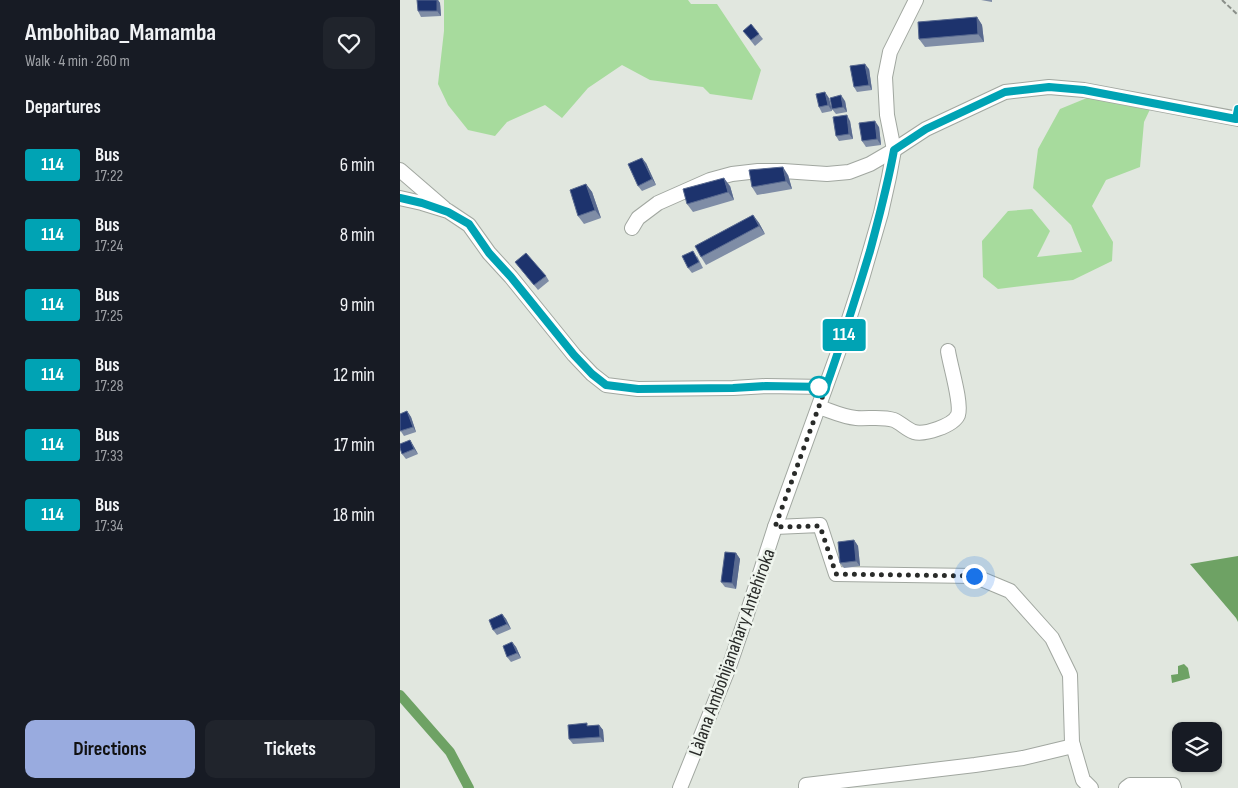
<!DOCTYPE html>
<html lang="en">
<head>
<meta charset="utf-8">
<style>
	:root { --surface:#171b24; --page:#20242c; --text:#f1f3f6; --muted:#9ea1a6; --accent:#99abdf }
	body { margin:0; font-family:"Sofia Sans Condensed",sans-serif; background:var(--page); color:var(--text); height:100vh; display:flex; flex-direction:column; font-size:19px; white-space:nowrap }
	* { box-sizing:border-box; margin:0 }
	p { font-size:16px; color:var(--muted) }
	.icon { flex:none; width:28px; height:28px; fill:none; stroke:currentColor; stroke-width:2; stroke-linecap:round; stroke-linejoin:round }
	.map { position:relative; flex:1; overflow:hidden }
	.panel { display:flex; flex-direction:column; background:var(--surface); width:400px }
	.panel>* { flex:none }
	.badge { padding:0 10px; border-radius:4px; font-size:18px; line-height:32px }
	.controls { position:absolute; left:772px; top:722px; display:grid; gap:10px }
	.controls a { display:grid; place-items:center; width:50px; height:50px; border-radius:10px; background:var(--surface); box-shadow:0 1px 4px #0004; font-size:25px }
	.you { position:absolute; width:25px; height:25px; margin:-12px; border:4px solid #fff; border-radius:50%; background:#1a73e8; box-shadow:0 0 0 8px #1a73e833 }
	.map>.badge { position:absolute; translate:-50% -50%; box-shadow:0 0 0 2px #fff }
	h2 { padding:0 25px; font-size:19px; line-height:45px }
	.round { display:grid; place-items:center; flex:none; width:52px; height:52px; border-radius:10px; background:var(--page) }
	.summary { display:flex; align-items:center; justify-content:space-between; height:85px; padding:0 25px }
	h1 { font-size:24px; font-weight:700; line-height:38px }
	.button { display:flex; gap:10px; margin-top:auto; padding:10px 25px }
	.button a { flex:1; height:58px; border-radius:10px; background:var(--accent); color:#111; font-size:20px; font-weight:700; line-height:58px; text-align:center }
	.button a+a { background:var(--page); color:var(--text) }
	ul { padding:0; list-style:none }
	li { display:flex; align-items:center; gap:15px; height:70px; padding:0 25px }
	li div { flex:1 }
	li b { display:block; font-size:19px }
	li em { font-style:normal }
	li .badge { min-width:55px; font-weight:700; text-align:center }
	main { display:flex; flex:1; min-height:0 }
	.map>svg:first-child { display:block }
	.green { fill:#a7db9d }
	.water { fill:#6ea264 }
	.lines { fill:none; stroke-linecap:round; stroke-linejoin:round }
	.canal { stroke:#6ea264; stroke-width:10 }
	.minor-casing { stroke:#a1a7a0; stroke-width:16 }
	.path { stroke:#8a8f89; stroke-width:2; stroke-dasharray:5 2.5; stroke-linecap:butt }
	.minor { stroke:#fff; stroke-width:14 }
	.wall { fill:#7f8da6 }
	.shaded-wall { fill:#58698f }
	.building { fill:#1d336d; stroke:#58698f }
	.line-casing { stroke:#fff; stroke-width:11 }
	.line { stroke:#00a3b4; stroke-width:8 }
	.walk { stroke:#292b29; stroke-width:5; stroke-dasharray:0 9 }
	.stop-dot { fill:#fff; stroke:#00a3b4; stroke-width:2.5 }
	.labels { text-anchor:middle; stroke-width:5; stroke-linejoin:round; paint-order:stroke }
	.street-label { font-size:19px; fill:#292b29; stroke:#eef4ed }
</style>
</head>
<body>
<main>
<section class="panel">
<div class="summary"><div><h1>Ambohibao_Mamamba</h1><p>Walk · 4 min · 260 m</p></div><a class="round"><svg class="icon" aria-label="heart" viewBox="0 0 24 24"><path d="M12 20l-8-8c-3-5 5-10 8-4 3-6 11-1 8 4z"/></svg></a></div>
<h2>Departures</h2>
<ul>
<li><span class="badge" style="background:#00a3b4;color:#fff">114</span><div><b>Bus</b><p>17:22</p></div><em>6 min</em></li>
<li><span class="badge" style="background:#00a3b4;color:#fff">114</span><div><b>Bus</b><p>17:24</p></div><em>8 min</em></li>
<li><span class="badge" style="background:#00a3b4;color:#fff">114</span><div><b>Bus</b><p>17:25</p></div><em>9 min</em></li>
<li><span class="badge" style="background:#00a3b4;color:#fff">114</span><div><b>Bus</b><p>17:28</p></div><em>12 min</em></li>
<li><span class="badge" style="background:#00a3b4;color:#fff">114</span><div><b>Bus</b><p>17:33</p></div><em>17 min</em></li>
<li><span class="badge" style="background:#00a3b4;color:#fff">114</span><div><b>Bus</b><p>17:34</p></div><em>18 min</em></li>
</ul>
<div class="button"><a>Directions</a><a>Tickets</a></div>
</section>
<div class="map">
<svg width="838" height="788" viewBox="0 0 838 788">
	<rect width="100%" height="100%" fill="#e1e7df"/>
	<g class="green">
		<polygon points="44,0 288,0 291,4 317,4 361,70 352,100 310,94 303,87 250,80 222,65 188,88 162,118 145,105 107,122 95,136 68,130 48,105 38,84 44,31"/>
		<polygon points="699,93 753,103 744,122 740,167 706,180 692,206 713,242 712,261 673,280 598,289 583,277 582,241 608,211 632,209 650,231 637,257 682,252 671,225 633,188 638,149 660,109"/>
	</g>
	<g class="water">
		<polygon points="838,556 838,622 836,618 790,564"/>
		<polygon points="784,664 788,668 790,678 772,683 771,675 778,674 778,666"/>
	</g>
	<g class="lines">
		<polyline class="canal" points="0,695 50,752 69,788"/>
		<defs>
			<g id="minor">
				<polyline points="0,170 44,208"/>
				<polyline points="0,198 22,203 48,211 69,225 89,253 111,277 174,355 192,374 206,385 238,389 333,388 366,386 425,387"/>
				<polyline points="232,228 238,218 258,203 310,180 332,174 358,171 383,171 427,174 449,172 470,164 494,150 526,129 605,92 649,87 684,90 838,119"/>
				<path d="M419 407C431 411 443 417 456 418 468 419 482 416 494 420 501 423 506 429 514 432 524 435 553 426 558 415 562 403 550 365 548 351"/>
				<polyline points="375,527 420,525 436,574 574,576 610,591 652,638 670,675 672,742 683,780 691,788"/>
				<polyline points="280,788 329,667 345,620 375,527 439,350 461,282 481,213 489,177 494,150 487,115 485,77 490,52 516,0"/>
				<polyline points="406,788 406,785 575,765 623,758 673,746"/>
				<polyline points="726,788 730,785 773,785 774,788"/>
			</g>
		</defs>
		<use href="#minor" class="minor-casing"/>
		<polyline class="path" points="822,0 838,15"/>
		<use href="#minor" class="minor"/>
	</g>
	<g class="wall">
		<polygon points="17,0 38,0 40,3 41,16 21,17 18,11"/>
		<polygon points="581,0 592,0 592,2"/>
		<polygon points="577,17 582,25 584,42 525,47 519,39"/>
		<polygon points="343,31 359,34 363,39 355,46"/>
		<polygon points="469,69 472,90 457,92 454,87"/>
		<polygon points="429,98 432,111 422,113 419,107"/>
		<polygon points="445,101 447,112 436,114 432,109"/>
		<polygon points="450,121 453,139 439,141 436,136"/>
		<polygon points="479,127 481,145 466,147 462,141"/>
		<polygon points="246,163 256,185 242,191 238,186"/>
		<polygon points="388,175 392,189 357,195 352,187"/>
		<polygon points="186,184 192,192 201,218 184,224 178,216"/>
		<polygon points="330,186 334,200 293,212 287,204"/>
		<polygon points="353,215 359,223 365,234 306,265 301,257"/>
		<polygon points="297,256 303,268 292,273 288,268"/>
		<polygon points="115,262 146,276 149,281 138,290"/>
		<polygon points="7,411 11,417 16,432 4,436 0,430"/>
		<polygon points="10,440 13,445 18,454 6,459 2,454"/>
		<polygon points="454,540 458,546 460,566 444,568 440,563"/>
		<polygon points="336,553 340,559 336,589 325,587 321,582"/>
		<polygon points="102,614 106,619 111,629 97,635 93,630"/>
		<polygon points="112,642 116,647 121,658 111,662 107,657"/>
		<polygon points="199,725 203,730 204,742 173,744 169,739 188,726"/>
	</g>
	<g class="shaded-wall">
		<polygon points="37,0 38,0 40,3 41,16 37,11"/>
		<polygon points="577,17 582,25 584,42 578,34"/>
		<polygon points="465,64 469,69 472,90 469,85"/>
		<polygon points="425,92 429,98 432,111 428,105"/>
		<polygon points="441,95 445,101 447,112 443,107"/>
		<polygon points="447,115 450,121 453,139 449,134"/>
		<polygon points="475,121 479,127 481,145 477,139"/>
		<polygon points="242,158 246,163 256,185 252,179"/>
		<polygon points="383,167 388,175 392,189 386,181"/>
		<polygon points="324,178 330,186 334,200 328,192"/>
		<polygon points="186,184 192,192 201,218 195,210"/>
		<polygon points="353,215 359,223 365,234 359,226"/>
		<polygon points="7,411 11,417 16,432 13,427"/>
		<polygon points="10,440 13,445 18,454 14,449"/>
		<polygon points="454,540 458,546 460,566 456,561"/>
		<polygon points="336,553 340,559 336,589 332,583"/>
		<polygon points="102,614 106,619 111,629 107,624"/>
		<polygon points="112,642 116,647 121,658 117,653"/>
		<polygon points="199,725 203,730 204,742 200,737"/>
	</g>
	<g class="building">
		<polygon points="17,0 37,0 37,11 18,11"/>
		<polygon points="577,17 578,34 519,39 518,22"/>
		<polygon points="351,24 359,34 351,40 343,31"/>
		<polygon points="465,64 469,85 454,87 450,66"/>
		<polygon points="425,92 428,105 419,107 416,94"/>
		<polygon points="441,95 443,107 432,109 430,98"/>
		<polygon points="447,115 449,134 436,136 433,117"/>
		<polygon points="475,121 477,139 462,141 459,123"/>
		<polygon points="242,158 252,179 238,186 228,164"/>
		<polygon points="383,167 386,181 352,187 349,170"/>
		<polygon points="324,178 328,192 287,204 283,189"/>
		<polygon points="186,184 195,210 178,216 170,190"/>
		<polygon points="353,215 359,226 301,257 295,246"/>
		<polygon points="293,251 299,262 288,268 282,256"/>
		<polygon points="126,253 146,276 134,285 115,262"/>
		<polygon points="7,411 13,427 0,431 0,414"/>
		<polygon points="10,440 14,449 2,454 0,448 0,444"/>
		<polygon points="454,540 456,561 440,563 438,542"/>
		<polygon points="325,552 336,553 332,583 321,582"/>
		<polygon points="102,614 107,624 93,630 89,620"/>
		<polygon points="112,642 117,653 107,657 103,646"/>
		<polygon points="187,723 187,726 199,725 200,737 169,739 168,725"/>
	</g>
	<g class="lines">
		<defs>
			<path id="line" d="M0 198 22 203 48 212 69 224 89 253 111 277 174 355 192 374 206 385 238 389 333 388 366 386 426 387C442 342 456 297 470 251 479 217 488 184 494 150L526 129 605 92 649 87 684 90 836 119 838 109"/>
		</defs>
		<use href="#line" class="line-casing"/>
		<use href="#line" class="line"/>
		<polyline class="walk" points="419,387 426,387 375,527 420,526 436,574 574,576"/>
	</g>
	<circle class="stop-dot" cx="419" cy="387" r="10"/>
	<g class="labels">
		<g class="street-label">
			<text transform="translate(331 652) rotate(-70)" y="7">Làlana Ambohijanahary Antehiroka</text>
		</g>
	</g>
</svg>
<div class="controls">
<a><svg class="icon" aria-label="layers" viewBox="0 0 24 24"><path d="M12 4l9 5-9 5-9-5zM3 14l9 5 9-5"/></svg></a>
</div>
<div class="you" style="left:574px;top:576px"></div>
<b class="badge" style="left:444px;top:335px;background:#00a3b4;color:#fff">114</b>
</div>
</main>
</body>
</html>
